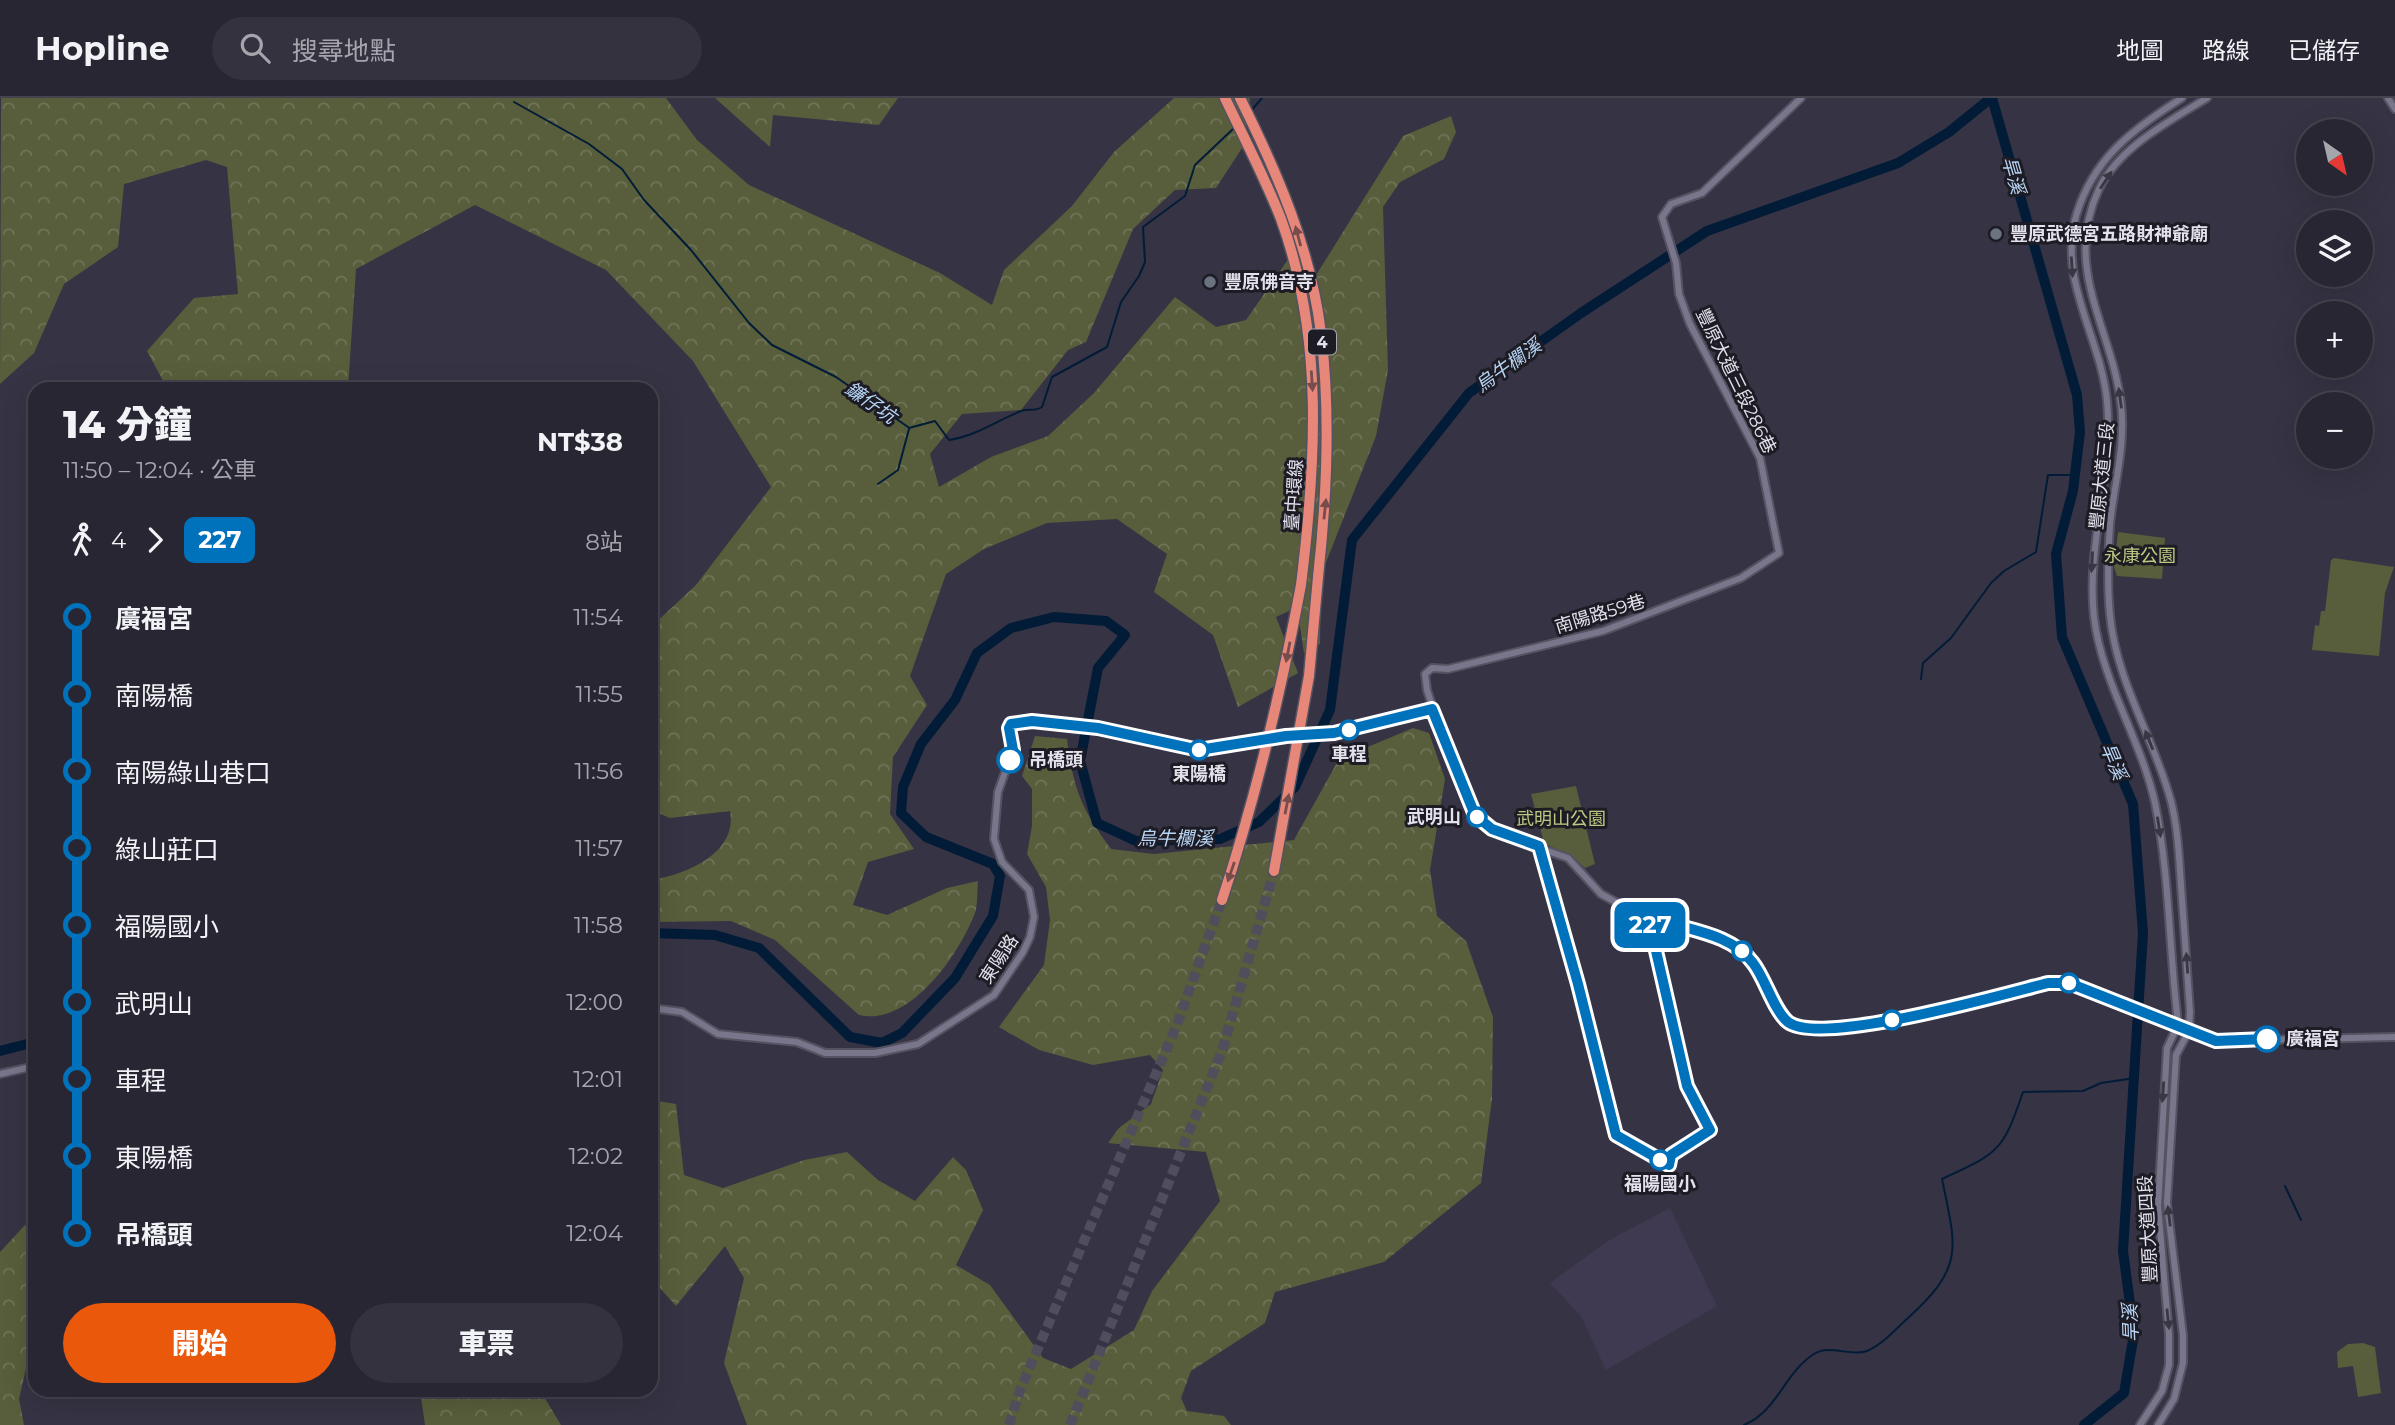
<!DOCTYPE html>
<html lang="zh-TW">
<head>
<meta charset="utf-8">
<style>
	:root { --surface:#282633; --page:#34323f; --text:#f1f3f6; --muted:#a5a5ac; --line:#44434e; --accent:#ea580c }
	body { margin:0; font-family:Montserrat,"Noto Sans TC",sans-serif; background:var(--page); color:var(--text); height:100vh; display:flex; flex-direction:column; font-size:26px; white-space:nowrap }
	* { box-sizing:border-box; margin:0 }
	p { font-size:23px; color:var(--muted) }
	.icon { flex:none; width:38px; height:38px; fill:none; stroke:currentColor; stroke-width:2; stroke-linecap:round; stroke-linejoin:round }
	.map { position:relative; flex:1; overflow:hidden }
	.drawer { position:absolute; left:28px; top:284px; width:630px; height:1015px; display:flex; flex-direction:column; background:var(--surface); border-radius:21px; box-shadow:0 7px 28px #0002,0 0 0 2px var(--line) }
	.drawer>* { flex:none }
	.badge { padding:0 14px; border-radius:10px; font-size:24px; line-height:46px }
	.needle { width:46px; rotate:146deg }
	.tools { position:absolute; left:2296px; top:21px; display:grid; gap:14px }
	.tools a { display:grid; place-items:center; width:77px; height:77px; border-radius:50%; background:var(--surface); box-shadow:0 7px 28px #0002,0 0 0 2px var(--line); font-size:35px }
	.map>.badge { position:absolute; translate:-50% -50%; box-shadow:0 0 0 4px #fff }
	.legs { display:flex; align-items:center; gap:10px; height:77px; padding:0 35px; font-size:23px }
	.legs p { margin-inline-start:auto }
	.headline { display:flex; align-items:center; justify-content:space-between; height:119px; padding:0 35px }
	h1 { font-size:38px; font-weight:800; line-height:52px }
	.primary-button { display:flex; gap:14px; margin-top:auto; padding:14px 35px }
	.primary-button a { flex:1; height:80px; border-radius:42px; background:var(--accent); color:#fff; font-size:28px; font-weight:800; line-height:80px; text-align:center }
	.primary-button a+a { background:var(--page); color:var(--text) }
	ul { padding:0 35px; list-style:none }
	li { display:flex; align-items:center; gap:24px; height:77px; font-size:26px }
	li i { display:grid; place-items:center; width:10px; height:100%; margin:0 9px; background:currentColor }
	li i::after { content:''; width:18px; height:18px; margin:-9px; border:5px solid; border-radius:50%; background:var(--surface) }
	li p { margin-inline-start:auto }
	li:first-child i { background:linear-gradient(#0000 50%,currentColor 0) }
	li:last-child i { background:linear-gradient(currentColor 50%,#0000 0) }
	header { display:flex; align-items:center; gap:42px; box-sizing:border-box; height:98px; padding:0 35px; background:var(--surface); border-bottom:2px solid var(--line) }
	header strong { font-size:33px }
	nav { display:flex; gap:38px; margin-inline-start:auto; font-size:24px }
	.search { width:490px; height:63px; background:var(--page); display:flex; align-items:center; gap:18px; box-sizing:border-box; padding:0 24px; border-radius:38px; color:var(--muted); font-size:26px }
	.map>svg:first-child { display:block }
	.built { fill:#3f3a51 }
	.forest { fill:url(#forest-crowns) }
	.green { fill:#585d3b }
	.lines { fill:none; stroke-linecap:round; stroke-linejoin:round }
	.stream { stroke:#021c38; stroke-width:2 }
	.river { stroke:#021c38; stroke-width:10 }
	.motorway-tunnel { stroke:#504d5d; stroke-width:10; stroke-dasharray:10 5; stroke-linecap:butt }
	.tertiary-casing { stroke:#555261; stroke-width:10 }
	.motorway-casing { stroke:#555261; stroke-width:13 }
	.tertiary { stroke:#79758a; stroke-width:6 }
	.motorway { stroke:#e7877a; stroke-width:10 }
	.motorway-bridge-casing { stroke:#555261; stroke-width:13; stroke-linecap:butt }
	.motorway-bridge { stroke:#e7877a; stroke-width:10 }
	.oneway { fill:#393743 }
	.oneway2 { fill:#784c4b }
	.line-1-casing { stroke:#fff; stroke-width:16 }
	.line-1 { stroke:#0072bc; stroke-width:10 }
	.worship-dot { fill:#6b7280; stroke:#1d1c24; stroke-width:2.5 }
	.stop-1-dot { fill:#fff; stroke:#0072bc; stroke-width:3.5 }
	.labels { text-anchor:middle; stroke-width:6; stroke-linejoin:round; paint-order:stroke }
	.shield { fill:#1d1c24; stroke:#a8a6b0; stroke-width:2 }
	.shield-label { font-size:16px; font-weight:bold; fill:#e3e1ec }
	.poi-label { font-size:18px; font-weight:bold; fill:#e3e1ec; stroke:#1d1c24; text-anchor:start }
	.street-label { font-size:18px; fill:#e3e1ec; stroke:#1d1c24 }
	.park-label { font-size:18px; fill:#bec882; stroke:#1d1c24 }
	.stop-label { font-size:18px; font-weight:bold; fill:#e3e1ec; stroke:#1d1c24 }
	.water-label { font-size:19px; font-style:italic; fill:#b8d5f6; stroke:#1d1c24 }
</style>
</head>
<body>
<header>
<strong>Hopline</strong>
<div class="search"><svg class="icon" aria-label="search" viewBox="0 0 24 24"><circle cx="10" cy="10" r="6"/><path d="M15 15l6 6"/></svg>搜尋地點</div>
<nav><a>地圖</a><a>路線</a><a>已儲存</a></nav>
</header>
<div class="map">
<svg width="2395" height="1327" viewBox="0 0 2395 1327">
	<defs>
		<pattern id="forest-crowns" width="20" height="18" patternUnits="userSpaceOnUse" patternTransform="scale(1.75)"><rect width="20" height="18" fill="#585d3b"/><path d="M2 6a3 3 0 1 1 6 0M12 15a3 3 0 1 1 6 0" fill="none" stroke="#707458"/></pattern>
	</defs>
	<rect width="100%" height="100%" fill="#363344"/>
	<polygon class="built" points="1670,1110 1717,1208 1606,1272 1581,1218 1550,1185 1609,1142"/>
	<g class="forest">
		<path d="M1 0H666L697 42 749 87 940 175 992 207 1004 172 1072 108 1114 54 1174 0H1250L1244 47 1216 90 1175 92 1133 131 1086 244 1068 252 1021 312 962 316 930 356 939 389 991 359 1048 338 1094 295 1175 199 1216 229 1246 222 1289 160 1313 182 1403 38 1451 18 1456 34 1444 61 1400 84 1383 109 1388 272 1376 338 1321 477 1320 546 1304 555 1297 509 1276 519 1298 575 1238 609 1213 537 1154 494 1167 456 1117 421 1047 425 984 451 946 476 910 578 927 607 893 659 890 716 914 751 868 764 853 807 887 817 947 790 978 783C977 793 978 806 975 815 959 857 909 929 859 917L775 842 731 823 651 824V782C684 777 738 756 730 713L670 720 651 712V529L696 487 771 389 693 263 606 172 475 107 356 171 348 290H167L147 253 194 200 238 196 227 69 206 62 124 86 118 149 64 186 34 255 0 286Z"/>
		<polygon points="715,0 898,0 879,27 773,17 770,49"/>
		<path d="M1413 630 1429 635 1445 681 1430 772 1437 818 1466 843 1493 919 1492 1001 1481 1085 1384 1164 1275 1194 1265 1225 1191 1273 1181 1300 1187 1313 1224 1318 1231 1327H747L724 1265 744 1180 725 1148 676 1208 651 1180V1002L676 1006 684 1077 723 1090 804 1062 847 1054 878 1082 915 1103 953 1059 966 1072 983 1112 956 1167 990 1187 1043 1260 1071 1271 1134 1232 1152 1193 1220 1103 1206 1054 1108 1045 1119 1030 1151 1006 1163 972 1150 957 1093 967 1039 952 999 929 1044 867 1050 822 1046 789 1027 756 1032 728V691L1022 678 1035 638 1067 641C1073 691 1082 712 1111 751L1154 756 1294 742 1339 661Z"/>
		<polygon points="25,1127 35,1135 35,1231 19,1301 24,1327 0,1327 0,1154"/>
		<polygon points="420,1292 540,1292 561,1327 425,1327"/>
	</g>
	<g class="green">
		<polygon points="2118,434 2165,440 2162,481 2117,478 2114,469"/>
		<polygon points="2334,460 2394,469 2385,495 2379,558 2312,552 2315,527 2319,528 2321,513 2325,513 2331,462"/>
		<polygon points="1576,688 1595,766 1585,770 1574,760 1544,745 1531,696"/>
		<polygon points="2363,1245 2375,1249 2381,1295 2358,1299 2353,1268 2338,1270 2337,1254 2348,1246"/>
	</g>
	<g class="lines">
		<g class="stream">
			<polyline points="514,4 589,46 622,71 644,102 691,152 749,225 772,247 836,279 908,329"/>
			<polyline points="1250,14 1262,0"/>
			<path d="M909 330 935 323 949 342C976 338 996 323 1021 313 1029 310 1034 314 1042 309L1052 279 1107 249 1121 204 1139 178 1145 164 1143 129 1185 98 1195 67 1234 30"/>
			<polyline points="878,386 898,372 909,331"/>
			<polyline points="1921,581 1923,565 1951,540 1991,485 2004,473 2036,454 2048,377 2075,377"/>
			<polyline points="2285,1088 2301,1122"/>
			<path d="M1744 1327C1778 1313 1784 1275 1814 1256 1830 1246 1851 1259 1867 1253 1883 1246 1896 1231 1909 1219 1965 1168 1956 1150 1942 1081 1999 1055 2003 1053 2023 994L2083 993 2101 985 2135 980"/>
		</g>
		<g class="river">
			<polyline points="1992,0 2077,297 2080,334 2073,393 2056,456 2062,539 2133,706 2143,835 2123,1153 2134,1236 2124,1295 2084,1327"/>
			<polyline points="651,835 715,837 759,850 850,939 882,945 902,935 955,880 993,818 1000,778 993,766 926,739 901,715 903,689 921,646 955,602 977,555 1011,530 1054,519 1106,523 1125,537 1098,570 1080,663 1097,725 1136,743 1220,741 1259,724 1295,689 1330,612 1352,442 1469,295 1581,215 1707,133 1898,65 1949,34 1991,0"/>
			<polyline points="0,953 35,944"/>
		</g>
		<g class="motorway-tunnel">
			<polyline points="1009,1327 1020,1292 1176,929 1222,802"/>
			<polyline points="1070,1327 1222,953 1274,773"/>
		</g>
		<defs>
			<g id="tertiary">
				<polyline points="1801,0 1702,95 1671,106 1662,119 1676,165 1679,196 1690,226 1760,360 1779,455 1741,480 1603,533 1448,571 1432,570 1425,576 1427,592 1444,643 1468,705 1482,726 1508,739 1568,760 1601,796 1623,808 1738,850 1753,864 1786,923 1799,929 1867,927 2048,885 2069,885 2216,943 2395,939"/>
				<polyline points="2388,0 2395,11"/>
				<polyline points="651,910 682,914 718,936 797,944 825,955 875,955 918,946 994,897 1023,854 1030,839 1034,819 1029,792 1002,764 994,741 998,694 1013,652 1009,640 1011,626 1032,623 1098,630 1199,652 1286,638 1334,635 1432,611"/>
				<polyline points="0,976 35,968"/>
				<path d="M2140 1327 2162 1293 2169 1267V1237L2158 1108 2167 950 2177 929V916C2169 846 2169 773 2155 705 2141 641 2102 585 2094 519 2086 446 2114 376 2107 303 2101 239 2058 185 2076 118 2093 60 2133 31 2182 0"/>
				<path d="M2158 1327 2174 1301 2183 1265V1237L2167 1105 2176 957 2189 933 2190 914C2187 872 2184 830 2181 787 2179 759 2178 731 2171 703 2154 640 2116 583 2110 517 2107 488 2108 457 2110 427 2114 386 2126 348 2121 306 2112 230 2062 170 2099 91 2119 49 2170 23 2207 0"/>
			</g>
			<g id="motorway">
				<path d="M1225 0C1244 40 1265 80 1281 121 1324 239 1316 365 1301 487"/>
				<path d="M1240 0C1277 74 1311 152 1321 235 1331 317 1327 398 1318 479"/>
			</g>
		</defs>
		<use href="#tertiary" class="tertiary-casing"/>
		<use href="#motorway" class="motorway-casing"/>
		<use href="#tertiary" class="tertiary"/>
		<use href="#motorway" class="motorway"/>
		<defs>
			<g id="motorway-bridge">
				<polyline points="1274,773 1309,578 1318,479"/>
				<path d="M1222 802C1256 699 1281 594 1301 487"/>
			</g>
		</defs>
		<use href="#motorway-bridge" class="motorway-bridge-casing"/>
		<use href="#motorway-bridge" class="motorway-bridge"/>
	</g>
	<defs><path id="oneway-solid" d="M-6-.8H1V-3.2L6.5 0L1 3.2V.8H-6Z" transform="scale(1.75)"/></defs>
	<g class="oneway">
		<use href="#oneway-solid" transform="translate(2106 82) rotate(-56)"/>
		<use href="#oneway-solid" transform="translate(2072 169) rotate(86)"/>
		<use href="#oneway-solid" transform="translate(2120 300) rotate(-98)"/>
		<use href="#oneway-solid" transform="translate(2092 464) rotate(93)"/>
		<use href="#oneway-solid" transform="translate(2149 642) rotate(-112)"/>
		<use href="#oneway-solid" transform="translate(2159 729) rotate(81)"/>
		<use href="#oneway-solid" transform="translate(2187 865) rotate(-94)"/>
		<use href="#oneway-solid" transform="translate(2163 994) rotate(94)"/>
		<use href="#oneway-solid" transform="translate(2169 1118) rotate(-97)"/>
		<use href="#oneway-solid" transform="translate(2168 1221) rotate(84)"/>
	</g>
	<g class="oneway2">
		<use href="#oneway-solid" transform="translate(1298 138) rotate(-105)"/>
		<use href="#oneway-solid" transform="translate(1312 283) rotate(86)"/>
		<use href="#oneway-solid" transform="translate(1325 411) rotate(-84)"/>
		<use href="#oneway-solid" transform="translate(1288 554) rotate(101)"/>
		<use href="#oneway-solid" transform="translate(1287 706) rotate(-79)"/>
		<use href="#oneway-solid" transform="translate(1231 774) rotate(109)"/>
	</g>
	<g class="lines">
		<defs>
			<path id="line-1" d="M1010 662 1013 652 1009 630 1011 626 1032 623 1098 630 1199 652 1286 638 1334 635 1432 611 1475 717 1492 731 1539 748 1578 886 1616 1037 1669 1067 1671 1057 1710 1032 1687 988 1648 818C1681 832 1730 833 1753 865 1765 880 1774 913 1788 924 1820 949 2004 896 2048 885H2069L2216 943 2267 941"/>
		</defs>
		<use href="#line-1" class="line-1-casing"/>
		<use href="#line-1" class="line-1"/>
	</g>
	<g class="worship-dot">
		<circle cx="1996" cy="136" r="7"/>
		<circle cx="1210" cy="184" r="7"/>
	</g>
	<g class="stop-1-dot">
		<circle cx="1349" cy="632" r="9"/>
		<circle cx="1199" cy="652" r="9"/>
		<circle cx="1010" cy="662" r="12"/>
		<circle cx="1477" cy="719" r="9"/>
		<circle cx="1742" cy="853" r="9"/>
		<circle cx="2069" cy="885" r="9"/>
		<circle cx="1892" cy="922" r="9"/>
		<circle cx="2267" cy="941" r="12"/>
		<circle cx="1660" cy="1062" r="9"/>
	</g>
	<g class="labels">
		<rect class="shield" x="1308" y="231.5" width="28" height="25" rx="5"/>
		<g class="shield-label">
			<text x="1322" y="250">4</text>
		</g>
		<g class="poi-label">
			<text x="2010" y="142">豐原武德宮五路財神爺廟</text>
			<text x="1224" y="190">豐原佛音寺</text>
		</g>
		<g class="street-label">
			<text transform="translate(1736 283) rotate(64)" y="6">豐原大道三段286巷</text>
			<text transform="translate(2102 378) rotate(-84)" y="6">豐原大道三段</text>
			<text transform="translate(1294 397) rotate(-86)" y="6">臺中環線</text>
			<text transform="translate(1600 516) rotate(-17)" y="6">南陽路59巷</text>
			<text transform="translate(999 861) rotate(-57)" y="6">東陽路</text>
			<text transform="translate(2148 1131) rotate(-93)" y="6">豐原大道四段</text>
		</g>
		<g class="park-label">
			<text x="2140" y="464">永康公園</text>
			<text x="1561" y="727">武明山公園</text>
		</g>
		<g class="stop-label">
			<text x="1349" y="662">車程</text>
			<text x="1029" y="668" text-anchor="start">吊橋頭</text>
			<text x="1199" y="682">東陽橋</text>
			<text x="1461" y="725" text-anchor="end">武明山</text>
			<text x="2286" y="947" text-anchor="start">廣福宮</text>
			<text x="1660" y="1092">福陽國小</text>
		</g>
		<g class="water-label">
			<text transform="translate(2014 77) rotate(74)" y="7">旱溪</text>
			<text transform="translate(1508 267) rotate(-36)" y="7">烏牛欄溪</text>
			<text transform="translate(871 304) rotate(35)" y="7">鐮仔坑</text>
			<text transform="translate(2114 663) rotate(67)" y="7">旱溪</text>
			<text x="1175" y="747">烏牛欄溪</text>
			<text transform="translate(2130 1225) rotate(-92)" y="7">旱溪</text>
		</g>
	</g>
</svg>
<div class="tools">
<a><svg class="needle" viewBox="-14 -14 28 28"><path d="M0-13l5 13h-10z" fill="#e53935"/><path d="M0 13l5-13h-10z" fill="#a5a5ac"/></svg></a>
<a><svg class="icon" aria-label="layers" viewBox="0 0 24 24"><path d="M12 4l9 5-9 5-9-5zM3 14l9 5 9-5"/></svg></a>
<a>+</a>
<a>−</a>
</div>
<b class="badge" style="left:1650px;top:827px;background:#0072bc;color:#fff">227</b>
<section class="drawer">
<div class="headline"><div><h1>14 分鐘</h1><p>11:50 – 12:04 · 公車</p></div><b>NT$38</b></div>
<div class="legs"><svg class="icon" aria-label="walk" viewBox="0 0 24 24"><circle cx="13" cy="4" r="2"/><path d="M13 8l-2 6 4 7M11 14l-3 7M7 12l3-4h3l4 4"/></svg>4<svg class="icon" aria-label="forward" viewBox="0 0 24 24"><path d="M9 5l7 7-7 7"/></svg><b class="badge" style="background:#0072bc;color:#fff">227</b><p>8站</p></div>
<ul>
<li><i style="color:#0072bc"></i><b>廣福宮</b><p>11:54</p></li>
<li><i style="color:#0072bc"></i><span>南陽橋</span><p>11:55</p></li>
<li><i style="color:#0072bc"></i><span>南陽綠山巷口</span><p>11:56</p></li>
<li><i style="color:#0072bc"></i><span>綠山莊口</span><p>11:57</p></li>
<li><i style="color:#0072bc"></i><span>福陽國小</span><p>11:58</p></li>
<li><i style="color:#0072bc"></i><span>武明山</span><p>12:00</p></li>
<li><i style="color:#0072bc"></i><span>車程</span><p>12:01</p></li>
<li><i style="color:#0072bc"></i><span>東陽橋</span><p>12:02</p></li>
<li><i style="color:#0072bc"></i><b>吊橋頭</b><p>12:04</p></li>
</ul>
<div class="primary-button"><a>開始</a><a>車票</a></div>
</section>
</div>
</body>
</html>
